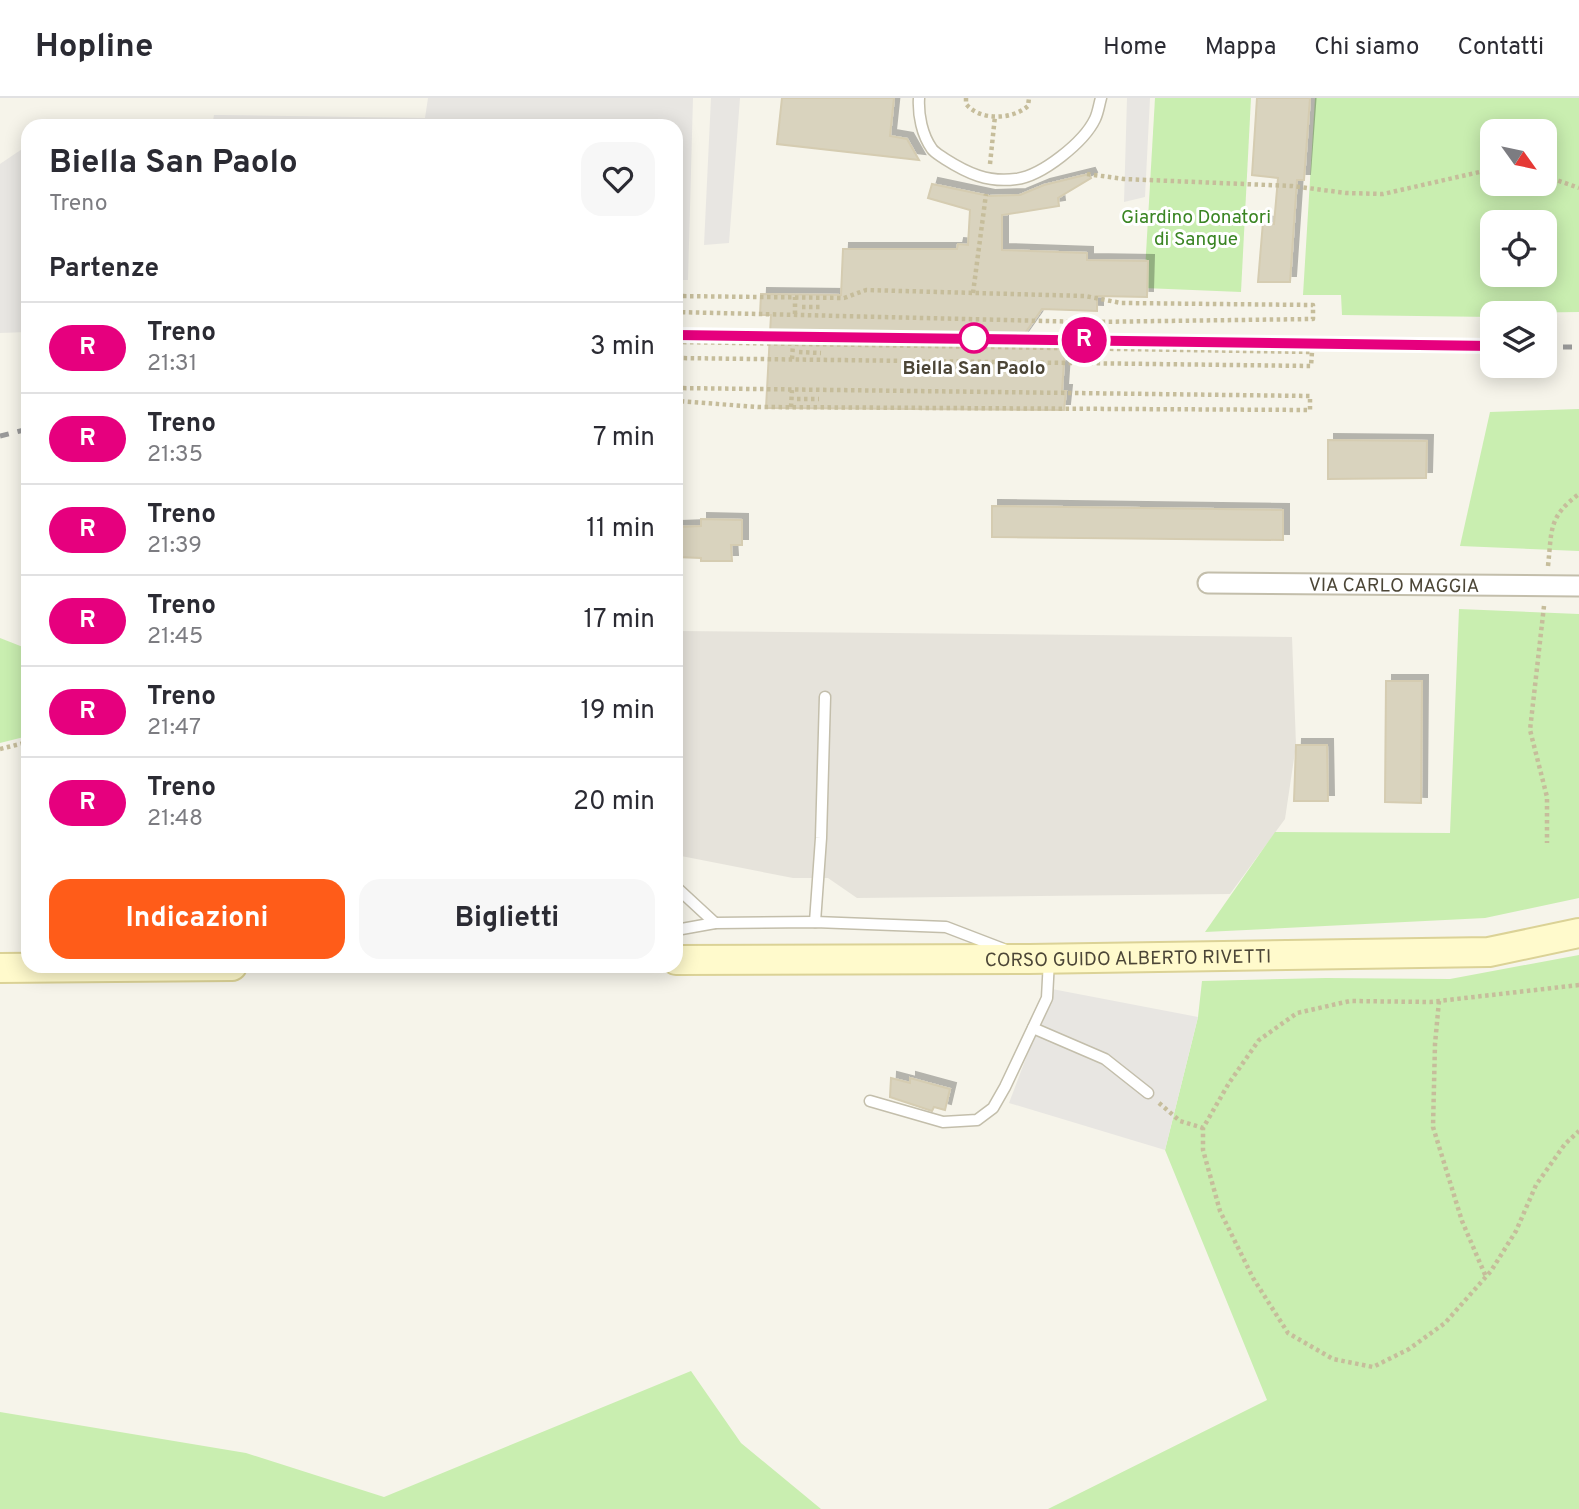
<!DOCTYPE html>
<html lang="it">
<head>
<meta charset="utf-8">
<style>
	:root { --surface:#fff; --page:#f7f7f7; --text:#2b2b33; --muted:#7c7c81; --line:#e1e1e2; --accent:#ff5c19 }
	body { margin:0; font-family:Overpass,sans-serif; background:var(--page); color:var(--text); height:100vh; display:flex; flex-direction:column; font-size:26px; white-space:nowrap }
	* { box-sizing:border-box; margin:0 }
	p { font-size:23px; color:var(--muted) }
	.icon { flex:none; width:38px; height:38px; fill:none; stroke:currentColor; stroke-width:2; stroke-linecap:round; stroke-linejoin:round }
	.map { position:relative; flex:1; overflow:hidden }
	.sheet { position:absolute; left:21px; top:21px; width:662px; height:854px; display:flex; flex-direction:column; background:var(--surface); border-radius:21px; box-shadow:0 4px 18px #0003 }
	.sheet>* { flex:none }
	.badge { padding:0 14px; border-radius:23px; font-size:24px; line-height:46px }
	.needle { width:46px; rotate:123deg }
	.buttons { position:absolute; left:1480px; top:21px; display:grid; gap:14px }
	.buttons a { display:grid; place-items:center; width:77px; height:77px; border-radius:14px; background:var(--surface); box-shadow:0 4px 18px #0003; font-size:35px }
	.map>.badge { position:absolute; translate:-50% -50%; box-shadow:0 0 0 4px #fff }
	h2 { padding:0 28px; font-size:26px; line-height:63px }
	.round { display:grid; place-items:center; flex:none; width:74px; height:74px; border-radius:21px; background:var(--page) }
	.headline { display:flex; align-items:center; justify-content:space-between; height:119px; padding:0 28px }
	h1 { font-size:33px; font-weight:700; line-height:52px }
	.cta { display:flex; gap:14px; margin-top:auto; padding:14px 28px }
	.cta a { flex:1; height:80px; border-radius:21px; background:var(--accent); color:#fff; font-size:28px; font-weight:700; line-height:80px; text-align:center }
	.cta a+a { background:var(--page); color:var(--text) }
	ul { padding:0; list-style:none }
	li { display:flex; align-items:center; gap:21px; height:91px; padding:0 28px; border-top:2px solid var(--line) }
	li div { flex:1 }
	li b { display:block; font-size:26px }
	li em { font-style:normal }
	li .badge { min-width:77px; font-weight:700; text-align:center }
	header { display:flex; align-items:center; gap:42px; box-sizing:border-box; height:98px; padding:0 35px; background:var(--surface); border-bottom:2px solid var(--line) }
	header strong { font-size:33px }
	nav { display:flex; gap:38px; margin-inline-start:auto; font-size:24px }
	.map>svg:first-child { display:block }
	.industrial { fill:#e6e3db }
	.green { fill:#c9eeb0; fill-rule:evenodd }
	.parking { fill:#e8e6e2 }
	.building { fill:#d9d3be; stroke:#d5ccb1; stroke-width:2; filter:url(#shadow) }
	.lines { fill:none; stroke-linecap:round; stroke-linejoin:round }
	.lane-casing { stroke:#c3beab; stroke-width:13 }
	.street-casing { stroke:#c3beab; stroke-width:23 }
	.secondary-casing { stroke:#dbd296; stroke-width:32 }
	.path { stroke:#c6bd9b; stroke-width:4.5; stroke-dasharray:3.5 3.5; stroke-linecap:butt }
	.lane { stroke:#fff; stroke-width:10 }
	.street { stroke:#fff; stroke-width:19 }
	.secondary { stroke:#fffacc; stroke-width:28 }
	.rail { stroke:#999; stroke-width:5; stroke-dasharray:9 9; stroke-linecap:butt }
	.line-casing { stroke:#fff; stroke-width:16 }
	.line { stroke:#e6007e; stroke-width:10 }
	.stop-dot { fill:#fff; stroke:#e6007e; stroke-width:3.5 }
	.labels { text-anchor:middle; stroke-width:6; stroke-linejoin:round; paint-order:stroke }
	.park-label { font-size:19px; fill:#3a8523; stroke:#fff }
	.stop-label { font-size:19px; font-weight:bold; fill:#4c4637; stroke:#fff }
	.street-label { font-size:19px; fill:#4c4637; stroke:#fff }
</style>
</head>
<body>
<header>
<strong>Hopline</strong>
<nav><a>Home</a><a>Mappa</a><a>Chi siamo</a><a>Contatti</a></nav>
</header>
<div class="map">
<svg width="1579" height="1411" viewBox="0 0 1579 1411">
	<defs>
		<filter id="shadow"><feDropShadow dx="6" dy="-6" stdDeviation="0" flood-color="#0004"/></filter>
	</defs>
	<rect width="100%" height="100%" fill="#f6f4ea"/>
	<polygon class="industrial" points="676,533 1292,539 1296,647 1285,721 1230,796 857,800 828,780 793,780 676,757"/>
	<g class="green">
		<polygon points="1155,0 1251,0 1241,194 1144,190"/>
		<path d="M1315 0H1579V214L1493 215V219L1342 217 1341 197H1303ZM1493 33H1545V86H1493ZM1493 124H1545V177H1493Z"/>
		<polygon points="1579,311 1579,453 1460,448 1490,314"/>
		<polygon points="1459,511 1579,516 1579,800 1485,820 1205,834 1275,734 1450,735"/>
		<polygon points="0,540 28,551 28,638 0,645"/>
		<polygon points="1579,857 1579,1411 1048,1411 1267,1302 1165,1052 1198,919 1202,883 1326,880 1450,881"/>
		<polygon points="691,1273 741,1345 821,1411 0,1411 0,1314 246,1355 384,1399"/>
	</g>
	<g class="parking">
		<polygon points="428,0 693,0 688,182 676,182 676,28 212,28 214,17 425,20"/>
		<polygon points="711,0 740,0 729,145 704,147"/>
		<polygon points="1127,0 1150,0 1145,99 1124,104"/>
		<polygon points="28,47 28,234 0,235 0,66"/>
		<polygon points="1052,891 1198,919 1165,1052 1009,1005"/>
	</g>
	<g class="building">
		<polygon points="782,0 894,0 890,38 907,41 919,62 777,46"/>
		<polygon points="1257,0 1310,0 1304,82 1297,82 1290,184 1258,184 1263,124 1274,126 1278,80 1252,77"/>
		<polygon points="1089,76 1091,80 1058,100 1059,108 1002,117 1002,152 1087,155 1087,162 1148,163 1147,199 1097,198 1097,213 1042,211 1016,248 1065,249 1062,293 1066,293 1064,312 766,310 771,217 760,217 761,196 841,197 843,151 957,151 958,146 968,147 970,112 928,100 932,86 989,98 1020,97 1044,87"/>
		<polygon points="1328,342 1427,343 1426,380 1328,381"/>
		<polygon points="992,408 1283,412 1283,442 992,439"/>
		<polygon points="701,421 742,422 742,447 731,447 732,463 701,463 701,460 676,459 676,429 701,428"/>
		<polygon points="1386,583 1422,583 1421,705 1385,704"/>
		<polygon points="1296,647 1327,647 1328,703 1294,703"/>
		<polygon points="891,980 910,985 910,980 950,991 945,1012 934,1009 932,1013 890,999"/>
	</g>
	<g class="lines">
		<defs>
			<g id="lane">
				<path d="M919 0C918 17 922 37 932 51 935 55 941 58 945 61 967 75 988 85 1016 81 1042 78 1084 44 1095 21 1098 15 1099 7 1101 0"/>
				<polyline points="676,789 715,825"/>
				<polyline points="815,824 821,740 825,599"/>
				<polyline points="676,832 715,825 815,824 946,829 1006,852"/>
				<polyline points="1033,930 1105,961 1148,995"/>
				<polyline points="870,1003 943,1024 977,1022 993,1010 1005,989 1047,900 1049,862"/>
			</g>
			<g id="street">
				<path id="s1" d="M1208 485 1579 488"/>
			</g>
			<g id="secondary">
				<path id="s2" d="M676 862 1029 861 1489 854 1579 835"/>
				<polyline points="0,870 232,868"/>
			</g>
		</defs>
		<use href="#lane" class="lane-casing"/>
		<use href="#street" class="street-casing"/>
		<use href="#secondary" class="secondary-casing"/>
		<g class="path">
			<path d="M966 0V6C980 23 1012 22 1028 8L1029 0"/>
			<polyline points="990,66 995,18"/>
			<polyline points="1087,76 1124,81 1292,88 1346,95 1383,96 1484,73 1493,73"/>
			<polyline points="1545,78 1579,90"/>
			<polyline points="973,195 986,96"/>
			<polyline points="676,198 844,200 866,192 1085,198 1121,205 1313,207 1313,221 1088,224 676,214"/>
			<polyline points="802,209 822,209"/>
			<polyline points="795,216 795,199"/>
			<polyline points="676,244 1312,254 1311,268 676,260"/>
			<polyline points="799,254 821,255"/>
			<polyline points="792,261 793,246"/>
			<polyline points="676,290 1310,298 1310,312 759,309 676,303"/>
			<polyline points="797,301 819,301"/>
			<polyline points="791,309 792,292"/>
			<path d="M1548 468C1552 432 1548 419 1579 396"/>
			<polyline points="1544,508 1530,632 1547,699 1547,745"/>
			<polyline points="0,651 28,644"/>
			<polyline points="1579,887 1430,904 1350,903 1297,915 1259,942 1229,985 1203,1030 1203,1052 1220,1113 1253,1180 1288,1235 1333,1261 1373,1269 1409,1251 1445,1225 1491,1173 1516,1133 1536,1087 1565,1046 1579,1033"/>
			<polyline points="1439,903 1435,946 1433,1029 1462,1123 1486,1179"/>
			<polyline points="1159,1005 1180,1023 1203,1030"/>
		</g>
		<use href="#lane" class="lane"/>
		<use href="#street" class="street"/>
		<use href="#secondary" class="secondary"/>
		<g class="rail">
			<polyline points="676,237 1493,248"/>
			<polyline points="1545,249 1579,249"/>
			<polyline points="0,338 28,331"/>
		</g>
	</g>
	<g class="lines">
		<defs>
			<polyline id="line" points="676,237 1493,248"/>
		</defs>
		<use href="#line" class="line-casing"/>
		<use href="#line" class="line"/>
	</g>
	<circle class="stop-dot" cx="974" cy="240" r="14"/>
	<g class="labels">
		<g class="park-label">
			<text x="1196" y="125">Giardino Donatori<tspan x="1196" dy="22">di Sangue</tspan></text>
		</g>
		<g class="stop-label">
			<text x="974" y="276">Biella San Paolo</text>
		</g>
		<g class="street-label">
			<text dy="7" stroke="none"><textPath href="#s1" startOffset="186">VIA CARLO MAGGIA</textPath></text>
			<text dy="7" stroke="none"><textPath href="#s2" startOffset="452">CORSO GUIDO ALBERTO RIVETTI</textPath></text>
		</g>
	</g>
</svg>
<div class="buttons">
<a><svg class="needle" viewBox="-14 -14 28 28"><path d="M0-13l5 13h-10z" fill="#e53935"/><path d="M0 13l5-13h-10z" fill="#7c7c81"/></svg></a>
<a><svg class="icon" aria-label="locate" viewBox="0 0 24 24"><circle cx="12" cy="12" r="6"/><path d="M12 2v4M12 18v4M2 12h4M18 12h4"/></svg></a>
<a><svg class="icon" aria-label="layers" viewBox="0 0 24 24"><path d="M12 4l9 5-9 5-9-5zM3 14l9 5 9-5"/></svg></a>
</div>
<b class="badge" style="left:1084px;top:242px;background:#e6007e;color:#fff">R</b>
<section class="sheet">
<div class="headline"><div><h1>Biella San Paolo</h1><p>Treno</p></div><a class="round"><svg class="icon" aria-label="heart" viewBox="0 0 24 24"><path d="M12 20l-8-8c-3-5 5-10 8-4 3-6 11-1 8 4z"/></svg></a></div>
<h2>Partenze</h2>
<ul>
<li><span class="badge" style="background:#e6007e;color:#fff">R</span><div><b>Treno</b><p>21:31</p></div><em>3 min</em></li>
<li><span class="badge" style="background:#e6007e;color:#fff">R</span><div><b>Treno</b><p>21:35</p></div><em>7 min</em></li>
<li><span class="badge" style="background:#e6007e;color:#fff">R</span><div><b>Treno</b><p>21:39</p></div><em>11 min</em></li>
<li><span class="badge" style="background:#e6007e;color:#fff">R</span><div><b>Treno</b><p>21:45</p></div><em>17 min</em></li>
<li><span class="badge" style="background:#e6007e;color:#fff">R</span><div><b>Treno</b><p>21:47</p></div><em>19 min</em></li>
<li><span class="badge" style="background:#e6007e;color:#fff">R</span><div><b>Treno</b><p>21:48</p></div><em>20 min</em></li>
</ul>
<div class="cta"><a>Indicazioni</a><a>Biglietti</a></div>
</section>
</div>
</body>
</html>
